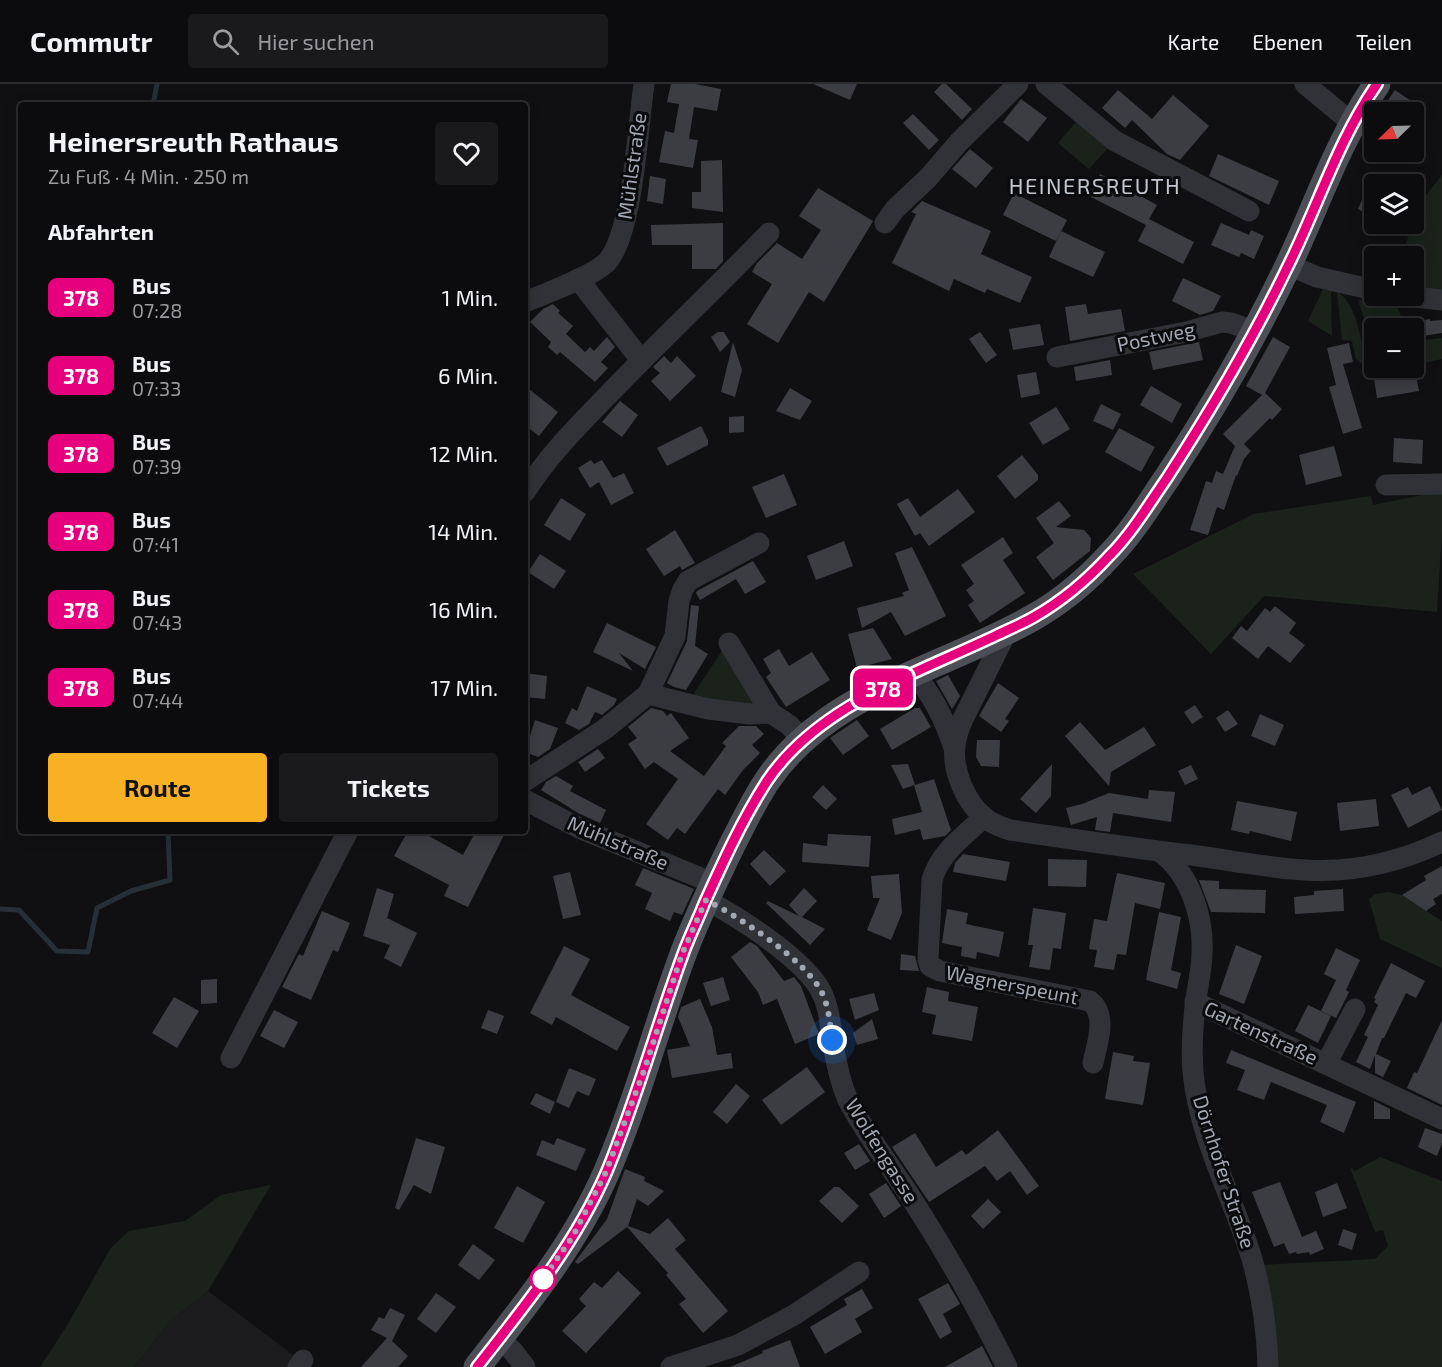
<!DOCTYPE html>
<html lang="de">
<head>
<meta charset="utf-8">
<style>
	:root { --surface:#0c0c0e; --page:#1a1a1c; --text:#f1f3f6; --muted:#9a9b9e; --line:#2c2c2e; --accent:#f8b122 }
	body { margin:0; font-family:"Exo 2",sans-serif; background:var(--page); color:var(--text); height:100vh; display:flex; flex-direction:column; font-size:22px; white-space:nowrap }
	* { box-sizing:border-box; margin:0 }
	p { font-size:20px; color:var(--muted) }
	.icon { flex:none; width:33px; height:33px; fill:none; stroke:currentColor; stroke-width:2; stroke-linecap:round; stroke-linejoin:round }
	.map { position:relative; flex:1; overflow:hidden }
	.details { position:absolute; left:18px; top:18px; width:510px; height:732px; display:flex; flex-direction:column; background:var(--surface); border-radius:6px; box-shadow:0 3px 15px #0003,0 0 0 2px var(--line) }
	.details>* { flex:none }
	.badge { padding:0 12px; border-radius:9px; font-size:21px; line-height:39px }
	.needle { width:39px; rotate:247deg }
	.tools { position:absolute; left:1364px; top:18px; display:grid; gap:12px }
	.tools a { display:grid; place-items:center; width:60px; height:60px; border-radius:6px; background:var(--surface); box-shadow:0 3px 15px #0003,0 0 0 2px var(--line); font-size:30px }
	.you { position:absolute; width:30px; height:30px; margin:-15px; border:4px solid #fff; border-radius:50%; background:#1a73e8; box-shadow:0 0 0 9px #1a73e833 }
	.map>.badge { position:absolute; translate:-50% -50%; box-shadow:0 0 0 3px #fff }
	h2 { padding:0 30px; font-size:22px; line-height:54px }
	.round { display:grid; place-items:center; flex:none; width:63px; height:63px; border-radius:6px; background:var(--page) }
	.overview { display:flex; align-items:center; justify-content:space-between; height:102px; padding:0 30px }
	h1 { font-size:28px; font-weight:700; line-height:45px }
	.action { display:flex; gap:12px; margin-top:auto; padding:12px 30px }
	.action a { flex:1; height:69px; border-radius:6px; background:var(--accent); color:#111; font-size:24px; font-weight:700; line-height:69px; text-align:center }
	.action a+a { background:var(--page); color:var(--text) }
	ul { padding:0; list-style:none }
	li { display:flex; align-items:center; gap:18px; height:78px; padding:0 30px }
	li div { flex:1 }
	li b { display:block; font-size:22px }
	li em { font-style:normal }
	li .badge { min-width:66px; font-weight:700; text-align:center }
	header { display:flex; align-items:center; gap:36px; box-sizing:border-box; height:84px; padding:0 30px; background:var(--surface); border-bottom:2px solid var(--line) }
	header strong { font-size:28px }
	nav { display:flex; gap:33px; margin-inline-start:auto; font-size:21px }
	.search { width:420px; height:54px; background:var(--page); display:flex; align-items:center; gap:15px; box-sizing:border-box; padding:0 21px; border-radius:6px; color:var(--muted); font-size:22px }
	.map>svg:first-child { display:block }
	.built { fill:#1c1c1f }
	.green { fill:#1b221c }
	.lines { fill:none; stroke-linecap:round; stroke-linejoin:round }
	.stream { stroke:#272f36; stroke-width:5 }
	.building { fill:#3c3d42 }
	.minor { stroke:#313237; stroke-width:21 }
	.major { stroke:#4d4f56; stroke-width:27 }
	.line-casing { stroke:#fff; stroke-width:14 }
	.line { stroke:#e6007e; stroke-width:9 }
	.walk { stroke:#a1a7b3; stroke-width:6; stroke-dasharray:0 10.8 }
	.stop-dot { fill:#fff; stroke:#e6007e; stroke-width:3 }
	.labels { text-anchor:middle; stroke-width:6; stroke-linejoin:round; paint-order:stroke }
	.street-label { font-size:20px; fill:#a1a7b3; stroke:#0b0b0d }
	.quarter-label { font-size:22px; letter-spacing:1.5px; fill:#c2c6cf; stroke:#0b0b0d }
</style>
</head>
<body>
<header>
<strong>Commutr</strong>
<div class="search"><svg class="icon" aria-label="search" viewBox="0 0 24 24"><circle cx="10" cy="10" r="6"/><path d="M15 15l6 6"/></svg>Hier suchen</div>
<nav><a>Karte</a><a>Ebenen</a><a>Teilen</a></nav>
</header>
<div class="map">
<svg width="1442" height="1283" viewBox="0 0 1442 1283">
	<rect width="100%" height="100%" fill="#101012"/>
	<polygon class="built" points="208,1207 309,1283 134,1283 170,1237"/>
	<g class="green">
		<polygon points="1077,37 1108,64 1089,85 1058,59"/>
		<polygon points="1442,91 1442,211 1413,205 1413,172 1402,172 1419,120"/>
		<polygon points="1323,205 1333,206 1331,210 1332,252 1308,237"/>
		<path d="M1337 208C1356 217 1361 257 1366 276L1363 281 1356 275 1352 257 1342 256Z"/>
		<polygon points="1358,216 1396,220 1406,244 1374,244 1374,273 1373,261"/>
		<polygon points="1442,254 1442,275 1419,280 1418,257"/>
		<polygon points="1442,407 1442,447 1437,528 1264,512 1211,570 1133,490 1254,430 1371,412 1373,421"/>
		<polygon points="722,567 725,567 756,613 753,623 692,612"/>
		<polygon points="1388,808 1402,811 1442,837 1442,884 1380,855 1369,815 1375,810"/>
		<polygon points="1380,1073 1442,1097 1442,1283 1275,1283 1260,1181 1375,1175 1388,1162 1383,1146 1375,1148 1350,1084 1355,1087"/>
		<polygon points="271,1101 208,1207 170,1237 134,1283 40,1283 68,1240 110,1165 129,1147 185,1137 221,1111"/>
	</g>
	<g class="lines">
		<g class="stream">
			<polyline points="153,21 157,0"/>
			<polyline points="0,825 19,826 57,867 88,868 97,824 131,807 170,796 168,747"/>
		</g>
	</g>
	<g class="building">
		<polygon points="671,0 695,0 721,5 717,27 694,23 689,55 698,56 693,84 659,78 665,47 674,49 679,20 667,18"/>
		<polygon points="813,0 857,0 850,16"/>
		<polygon points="942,0 946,0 972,25 962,36 934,8"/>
		<polygon points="1118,6 1152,35 1173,11 1209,42 1180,76 1167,70 1132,36 1125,44 1102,24"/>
		<polygon points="1395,6 1417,21 1411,28 1380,28"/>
		<polygon points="1021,15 1047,34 1028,58 1003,38"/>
		<polygon points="913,30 939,56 929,66 903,39"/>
		<polygon points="970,65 993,84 976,104 952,85"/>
		<polygon points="1218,70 1279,97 1269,121 1209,92"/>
		<polygon points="722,76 723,128 692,124 692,108 701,108 701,77"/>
		<polygon points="1374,89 1374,133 1358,125"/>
		<polygon points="1100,90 1157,121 1149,135 1194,158 1183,180 1138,157 1146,141 1089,112"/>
		<polygon points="650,92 666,95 663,120 647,117"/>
		<polygon points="818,104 873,137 872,139 824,218 809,208 778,259 747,240 772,200 752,188 757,179 777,159 802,175 821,146 799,132"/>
		<polygon points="1014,109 1067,136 1056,157 1003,131"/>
		<polygon points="922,117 991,147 981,170 1032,193 1020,219 987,205 985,209 954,195 949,207 892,179 916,130 911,128"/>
		<polygon points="723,139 723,177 716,185 692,185 692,161 652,161 651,141"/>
		<polygon points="1221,139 1249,151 1251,146 1264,152 1254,175 1241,169 1239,173 1211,161"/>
		<polygon points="1061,147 1105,168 1093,193 1049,173"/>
		<polygon points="1183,194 1221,212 1213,227 1200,231 1172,217"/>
		<polygon points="553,220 560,227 558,229 573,242 566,250 585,268 590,263 594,267 607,253 615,263 601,278 608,284 595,298 560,268 557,271 548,263 551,258 530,238 543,225"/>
		<polygon points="1086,220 1088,230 1121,225 1125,247 1070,257 1065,223"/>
		<polygon points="1430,235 1430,237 1442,236 1442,249 1416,253 1413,238"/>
		<polygon points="1040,240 1044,261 1013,266 1009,245"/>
		<polygon points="718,248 724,248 730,258 720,268 711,253"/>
		<polygon points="980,248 997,271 986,279 969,255"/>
		<polygon points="1273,253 1290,263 1265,309 1282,325 1272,336 1270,334 1244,360 1251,367 1244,375 1237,392 1236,391 1224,426 1217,423 1208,451 1190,446 1206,397 1212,399 1216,387 1223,390 1235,362 1223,350 1262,311 1246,302"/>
		<polygon points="733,258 742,286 735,313 721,308"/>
		<polygon points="1199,258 1203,276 1153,286 1149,268"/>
		<polygon points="1349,259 1353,278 1343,280 1362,344 1343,350 1329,303 1336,301 1327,264"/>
		<polygon points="664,272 671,279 677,272 696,292 670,317 651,297 660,289 653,283"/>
		<polygon points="1110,276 1112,291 1076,297 1074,283"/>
		<polygon points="1415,286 1419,307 1377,314 1374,294"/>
		<polygon points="1036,288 1040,310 1021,314 1017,291"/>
		<polygon points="525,302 558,328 539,352 525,341"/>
		<polygon points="1151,302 1182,320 1172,339 1140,321"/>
		<polygon points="790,304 812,317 800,336 776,327"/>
		<polygon points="620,317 638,331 622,353 602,338"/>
		<polygon points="1101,320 1121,330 1113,346 1093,337"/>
		<polygon points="1056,323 1070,345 1043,361 1029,339"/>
		<polygon points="744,332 744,348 729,349 729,333"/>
		<polygon points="701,342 708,356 708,361 667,382 657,364"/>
		<polygon points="1119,344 1155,363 1141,388 1105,368"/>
		<polygon points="1394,354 1423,356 1422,380 1393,378"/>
		<polygon points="1334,362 1342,392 1306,401 1299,371"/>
		<polygon points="1022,371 1038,391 1038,396 1015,415 997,392"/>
		<polygon points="591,376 594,380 602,376 613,394 624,389 634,409 611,421 599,398 590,404 578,384"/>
		<polygon points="784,390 797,421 766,434 752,403"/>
		<polygon points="958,405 975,428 929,462 920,449 915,452 897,420 908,414 920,433"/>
		<polygon points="561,414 586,430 570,457 544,441"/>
		<polygon points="1059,417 1071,432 1056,443 1084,446 1091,454 1090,467 1053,496 1036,473 1054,459 1036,434"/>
		<polygon points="675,446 695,479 682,486 680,482 664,492 646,465"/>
		<polygon points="1003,453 1013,469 1003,476 1025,509 980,539 968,521 974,517 966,506 974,500 961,481"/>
		<polygon points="844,457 853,482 816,496 807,472"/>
		<polygon points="912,463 946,532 905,552 891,528 862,544 857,524 904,512 902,509 909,506 895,469"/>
		<polygon points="540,470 566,487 554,505 528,488"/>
		<polygon points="753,477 766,498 745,510 736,495 700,516 696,509 697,507"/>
		<polygon points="691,521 699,522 695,562 708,570 686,606 674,603 667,599 687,557"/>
		<polygon points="1275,522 1296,539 1289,549 1305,561 1290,579 1268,562 1258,575 1232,554 1241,542 1247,547 1265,524 1270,528"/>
		<polygon points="607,539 656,563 645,585 619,569 633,587 593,568"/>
		<polygon points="873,544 892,575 857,584 848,550"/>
		<polygon points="779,565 789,582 812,568 830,596 786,623 766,593 771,589 763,575"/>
		<polygon points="525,589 547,592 545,615 525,613"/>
		<polygon points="948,591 960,612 952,625 936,597"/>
		<polygon points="998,599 1019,614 1005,635 1009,637 1001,648 979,632"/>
		<polygon points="587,602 617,615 614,621 602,631 595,628 589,640 579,646 565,639 572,624 577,627"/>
		<polygon points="1195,621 1203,633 1192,640 1184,628"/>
		<polygon points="651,624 663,627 667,632 671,629 689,654 670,667 704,692 726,662 722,659 739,642 756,642 764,650 752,661 760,669 743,686 725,711 718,705 685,750 677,744 668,756 646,740 678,695 654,678 645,685 628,660 637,654 628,643"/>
		<polygon points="915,624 920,624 931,643 892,666 880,645"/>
		<polygon points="1228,626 1238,640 1225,648 1216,634"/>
		<polygon points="1260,630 1284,641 1275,662 1251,652"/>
		<polygon points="535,636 558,644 550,665 538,673 525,668"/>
		<polygon points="857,636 869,652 843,671 830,654"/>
		<polygon points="1080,638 1105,666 1144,643 1156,661 1111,688 1109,702 1065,652"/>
		<polygon points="977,656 1000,656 999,683 981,682 976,673"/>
		<polygon points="598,665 605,674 585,688 578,678"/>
		<polygon points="908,680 915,701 934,695 951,746 945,752 923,756 920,745 895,751 892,735 922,728 914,701 903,705 891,681"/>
		<polygon points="1052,680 1051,712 1036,729 1020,715"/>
		<polygon points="1191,681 1198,695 1185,701 1178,687"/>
		<polygon points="556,692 573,702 570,707 606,726 600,739 578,729 541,706 546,698"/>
		<polygon points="823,701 837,715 826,726 812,713"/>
		<polygon points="1430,702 1442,726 1408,744 1391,711 1408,703 1412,711"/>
		<polygon points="1149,706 1175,708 1171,738 1113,729 1110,748 1095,746 1097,733 1071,741 1066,724 1082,720 1109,709 1148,715"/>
		<polygon points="1376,715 1379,742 1340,747 1337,719"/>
		<polygon points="1237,717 1297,728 1291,757 1250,747 1249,750 1231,746"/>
		<polygon points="408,747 420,747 463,771 476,747 506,747 468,823 444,812 449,801 394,772"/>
		<polygon points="828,750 871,752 869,783 802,778 803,759 827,762"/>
		<polygon points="764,766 786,787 770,802 750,780"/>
		<polygon points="963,770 1010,778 1006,797 953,788 955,779"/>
		<polygon points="1048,775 1087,776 1086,803 1048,802"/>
		<polygon points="1442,782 1442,810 1433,815 1436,820 1426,827 1402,811 1426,796 1424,792"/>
		<polygon points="643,784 694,805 682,831 674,828 670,837 645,825 652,809 635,801"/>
		<polygon points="570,788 581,831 563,835 553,792"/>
		<polygon points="1117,789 1165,799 1160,825 1135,819 1126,871 1117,870 1114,886 1094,883 1097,866 1089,865 1094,835 1107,837"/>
		<polygon points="899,790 902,829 891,856 867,846 880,814 873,814 871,792"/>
		<polygon points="1199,796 1219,797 1219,805 1266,806 1265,829 1211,828"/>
		<polygon points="377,804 394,810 387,834 417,849 401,883 384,874 390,861 363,852"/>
		<polygon points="804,804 817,817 802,833 825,845 810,861 766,819 768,817 799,832 789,821"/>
		<polygon points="1343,805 1344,827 1295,830 1294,813 1314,811 1314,807"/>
		<polygon points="1033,824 1066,829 1061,865 1053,864 1050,886 1029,883 1033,861 1028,861"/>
		<polygon points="947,825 968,829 966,840 1004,848 999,873 977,868 976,875 961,872 962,863 942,859"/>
		<polygon points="322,827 350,839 338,868 333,866 311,916 282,903 299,870 303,872"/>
		<polygon points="1159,828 1181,833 1171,886 1181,889 1177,905 1146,896"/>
		<polygon points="750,858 757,862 784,897 794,893 801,902 819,950 795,960 777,915 763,921 758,908 731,873"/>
		<polygon points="1236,861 1262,872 1244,920 1219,910"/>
		<polygon points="564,862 590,875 571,911 630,943 617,967 556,933 552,941 530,929"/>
		<polygon points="1336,864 1360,876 1346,906 1349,908 1336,934 1321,927 1336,896 1324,890"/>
		<polygon points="901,870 915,872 919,887 900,886"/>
		<polygon points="1391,879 1425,897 1416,914 1406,909 1384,954 1382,954 1376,970 1391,977 1383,993 1375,989 1375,971 1370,985 1356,978 1368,953 1364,951 1378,921 1374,918 1376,915 1374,914"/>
		<polygon points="723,893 730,916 711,922 703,899"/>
		<polygon points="217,895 217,919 201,920 201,896"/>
		<polygon points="927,903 949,908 948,917 978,923 972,957 932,950 936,931 922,928"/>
		<polygon points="874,909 879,926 855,936 849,915"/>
		<polygon points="174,913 199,927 177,964 152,949"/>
		<polygon points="700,915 712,943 717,971 731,969 733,984 672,994 667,966 690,962 678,933 681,923"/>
		<polygon points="1308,921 1331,932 1318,959 1295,947"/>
		<polygon points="274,926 298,938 284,964 260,952"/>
		<polygon points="488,926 504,932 497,950 481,944"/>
		<polygon points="872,935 878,955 857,961 853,949"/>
		<polygon points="1442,936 1442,1021 1407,1004 1414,988 1417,989"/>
		<polygon points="1231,966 1356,1018 1344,1049 1320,1038 1327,1021 1271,998 1264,1016 1237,1006 1245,986 1226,979"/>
		<polygon points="1113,968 1134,972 1133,977 1150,979 1143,1021 1105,1015"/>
		<polygon points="807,983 825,1008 781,1041 762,1016"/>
		<polygon points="569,984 596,995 589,1012 577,1007 569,1024 556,1018"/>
		<polygon points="736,1000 750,1012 727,1040 713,1028"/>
		<polygon points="536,1009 555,1018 550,1030 530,1020"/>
		<polygon points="1374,1017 1390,1025 1390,1035 1374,1035"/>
		<polygon points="1425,1044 1442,1050 1442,1059 1437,1072 1418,1063"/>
		<polygon points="998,1046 1039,1102 1027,1111 1010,1087 997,1097 985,1082 929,1118 892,1063 915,1049 936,1083 962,1066 966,1071"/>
		<polygon points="416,1054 445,1063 431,1110 414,1101 399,1126 395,1124"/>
		<polygon points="557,1054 586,1065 576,1087 536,1071 542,1056 554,1061"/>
		<polygon points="859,1060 870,1077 855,1086 844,1069"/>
		<polygon points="625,1085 645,1093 644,1097 664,1107 648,1122 637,1115 628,1142 650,1150 668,1134 686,1156 675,1165 728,1227 703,1249 679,1220 686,1215 666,1191 668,1189 627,1143 578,1180 575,1178 607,1135"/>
		<polygon points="1280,1098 1302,1153 1316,1147 1324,1165 1310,1171 1309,1168 1297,1170 1296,1168 1289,1170 1284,1159 1274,1163 1252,1108"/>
		<polygon points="886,1099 901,1122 884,1134 869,1110"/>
		<polygon points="1337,1099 1347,1124 1323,1133 1315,1108"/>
		<polygon points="517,1102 545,1118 523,1159 494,1144"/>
		<polygon points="834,1103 839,1103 859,1122 842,1139 819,1117"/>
		<polygon points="988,1115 1001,1128 983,1145 971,1132"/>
		<polygon points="1343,1145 1357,1150 1352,1166 1338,1161"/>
		<polygon points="473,1160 495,1176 479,1196 458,1181"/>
		<polygon points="618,1187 641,1209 586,1269 562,1247 586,1222 579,1215 594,1198 602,1204"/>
		<polygon points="948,1199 960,1220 943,1230 952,1248 940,1255 918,1215"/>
		<polygon points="862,1205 873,1224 855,1235 862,1248 825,1270 810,1243 847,1221 844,1215"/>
		<polygon points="436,1209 456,1223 436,1249 417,1235"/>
		<polygon points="390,1224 405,1231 392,1257 408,1272 398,1283 361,1283 387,1254 371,1246 379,1233 384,1235"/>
		<polygon points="790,1256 800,1283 730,1283 763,1269 762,1267"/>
		<polygon points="982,1262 993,1283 945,1283"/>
	</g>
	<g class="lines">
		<g class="minor">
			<polyline points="1046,0 1115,57 1249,127"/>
			<polyline points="1305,0 1352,39"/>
			<polyline points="885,139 895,125 928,94 959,58 1018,0"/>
			<polyline points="1289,181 1317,193 1374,206"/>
			<polyline points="578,195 641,276"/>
			<polyline points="1406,212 1442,216"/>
			<path d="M525 218C545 210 593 192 607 178 633 149 638 41 644 0"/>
			<polyline points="1057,273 1186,248 1222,238 1231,239 1254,247"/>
			<polyline points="1386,401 1442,400"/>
			<path d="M525 408C547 373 576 344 605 314 659 258 715 205 769 149"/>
			<path d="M1008 545 963 635C959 644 956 653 955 662 952 687 966 719 985 734 992 740 1001 743 1010 746 1071 755 1131 764 1191 771 1229 776 1267 784 1305 786 1352 789 1400 778 1442 758"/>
			<polyline points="729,559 771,629"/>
			<path d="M913 589C933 611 945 636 954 664"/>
			<polyline points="648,610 708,625 750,630 771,629 789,641 804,656"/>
			<polyline points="525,697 605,645 648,610 675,552 679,517 683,505 688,497 759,459"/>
			<polyline points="525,716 579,744 713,799"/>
			<path d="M984 733C963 753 940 768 932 796L928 875 930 882 940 887 1090 917C1108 931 1097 960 1093 979"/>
			<path d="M1160 768C1190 789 1204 834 1202 869 1202 884 1198 900 1196 915 1193 938 1191 964 1193 988 1199 1053 1233 1113 1252 1175 1262 1210 1267 1247 1268 1283"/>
			<path d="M706 816C740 834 796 870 818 902 829 919 830 939 833 959 836 978 840 998 848 1016 864 1047 890 1082 910 1112 945 1167 978 1224 1007 1283"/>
			<polyline points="1195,918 1442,1035"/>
			<polyline points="231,974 348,747"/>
			<polyline points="1326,980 1355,925"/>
			<polyline points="499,1256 512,1266 525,1283"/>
			<polyline points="298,1283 303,1276"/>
			<polyline points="671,1283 738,1261 794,1231 859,1188"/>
		</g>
		<path class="major" d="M477 1283C525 1222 576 1159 607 1087 637 1017 656 944 682 873 696 835 714 798 732 761 743 740 753 718 767 697 827 607 945 584 1034 533 1062 517 1087 496 1109 472 1132 449 1149 420 1167 394 1212 326 1253 255 1288 182 1317 121 1338 56 1377 0"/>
	</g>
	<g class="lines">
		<defs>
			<path id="line" d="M477 1283C525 1222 576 1159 607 1087 636 1017 656 944 682 873 688 855 697 838 704 820 723 778 742 736 767 697 818 621 918 589 997 551 1009 545 1022 540 1034 533 1062 517 1087 496 1109 472 1132 449 1149 420 1167 394 1211 326 1253 255 1288 182 1318 122 1338 56 1377 0"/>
		</defs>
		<use href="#line" class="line-casing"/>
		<use href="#line" class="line"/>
		<path class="walk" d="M543 1195 541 1198 573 1152 606 1088 645 984 682 870 706 816C739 833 804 875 821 907 829 922 830 940 832 956"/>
	</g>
	<circle class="stop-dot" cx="543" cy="1195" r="12"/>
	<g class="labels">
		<g class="street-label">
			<text transform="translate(632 82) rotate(-82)" y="7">Mühlstraße</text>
			<text transform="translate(1156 253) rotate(-12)" y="7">Postweg</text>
			<text transform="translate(618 759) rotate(23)" y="7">Mühlstraße</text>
			<text transform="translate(1012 901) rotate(11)" y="7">Wagnerspeunt</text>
			<text transform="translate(1261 949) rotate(25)" y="7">Gartenstraße</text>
			<text transform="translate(882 1067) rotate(58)" y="7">Wolfengasse</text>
			<text transform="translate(1224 1088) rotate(72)" y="7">Dörnhofer Straße</text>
		</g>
		<g class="quarter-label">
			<text x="1095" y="110">HEINERSREUTH</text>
		</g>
	</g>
</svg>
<div class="tools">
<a><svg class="needle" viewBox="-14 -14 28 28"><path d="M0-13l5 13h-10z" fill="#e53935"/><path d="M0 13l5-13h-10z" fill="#9a9b9e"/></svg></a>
<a><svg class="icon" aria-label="layers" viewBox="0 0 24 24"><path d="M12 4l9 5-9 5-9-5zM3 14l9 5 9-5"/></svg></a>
<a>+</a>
<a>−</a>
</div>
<div class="you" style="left:832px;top:956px"></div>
<b class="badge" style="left:883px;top:604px;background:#e6007e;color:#fff">378</b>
<section class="details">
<div class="overview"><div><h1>Heinersreuth Rathaus</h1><p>Zu Fuß · 4 Min. · 250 m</p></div><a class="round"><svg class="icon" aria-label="heart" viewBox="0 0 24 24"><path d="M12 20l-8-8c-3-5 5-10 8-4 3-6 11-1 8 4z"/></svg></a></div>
<h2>Abfahrten</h2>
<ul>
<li><span class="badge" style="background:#e6007e;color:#fff">378</span><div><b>Bus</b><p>07:28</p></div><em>1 Min.</em></li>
<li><span class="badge" style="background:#e6007e;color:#fff">378</span><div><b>Bus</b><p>07:33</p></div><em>6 Min.</em></li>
<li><span class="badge" style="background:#e6007e;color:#fff">378</span><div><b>Bus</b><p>07:39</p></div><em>12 Min.</em></li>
<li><span class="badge" style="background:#e6007e;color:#fff">378</span><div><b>Bus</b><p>07:41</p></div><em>14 Min.</em></li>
<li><span class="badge" style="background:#e6007e;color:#fff">378</span><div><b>Bus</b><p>07:43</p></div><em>16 Min.</em></li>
<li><span class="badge" style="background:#e6007e;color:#fff">378</span><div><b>Bus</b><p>07:44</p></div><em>17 Min.</em></li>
</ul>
<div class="action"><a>Route</a><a>Tickets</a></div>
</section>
</div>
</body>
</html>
